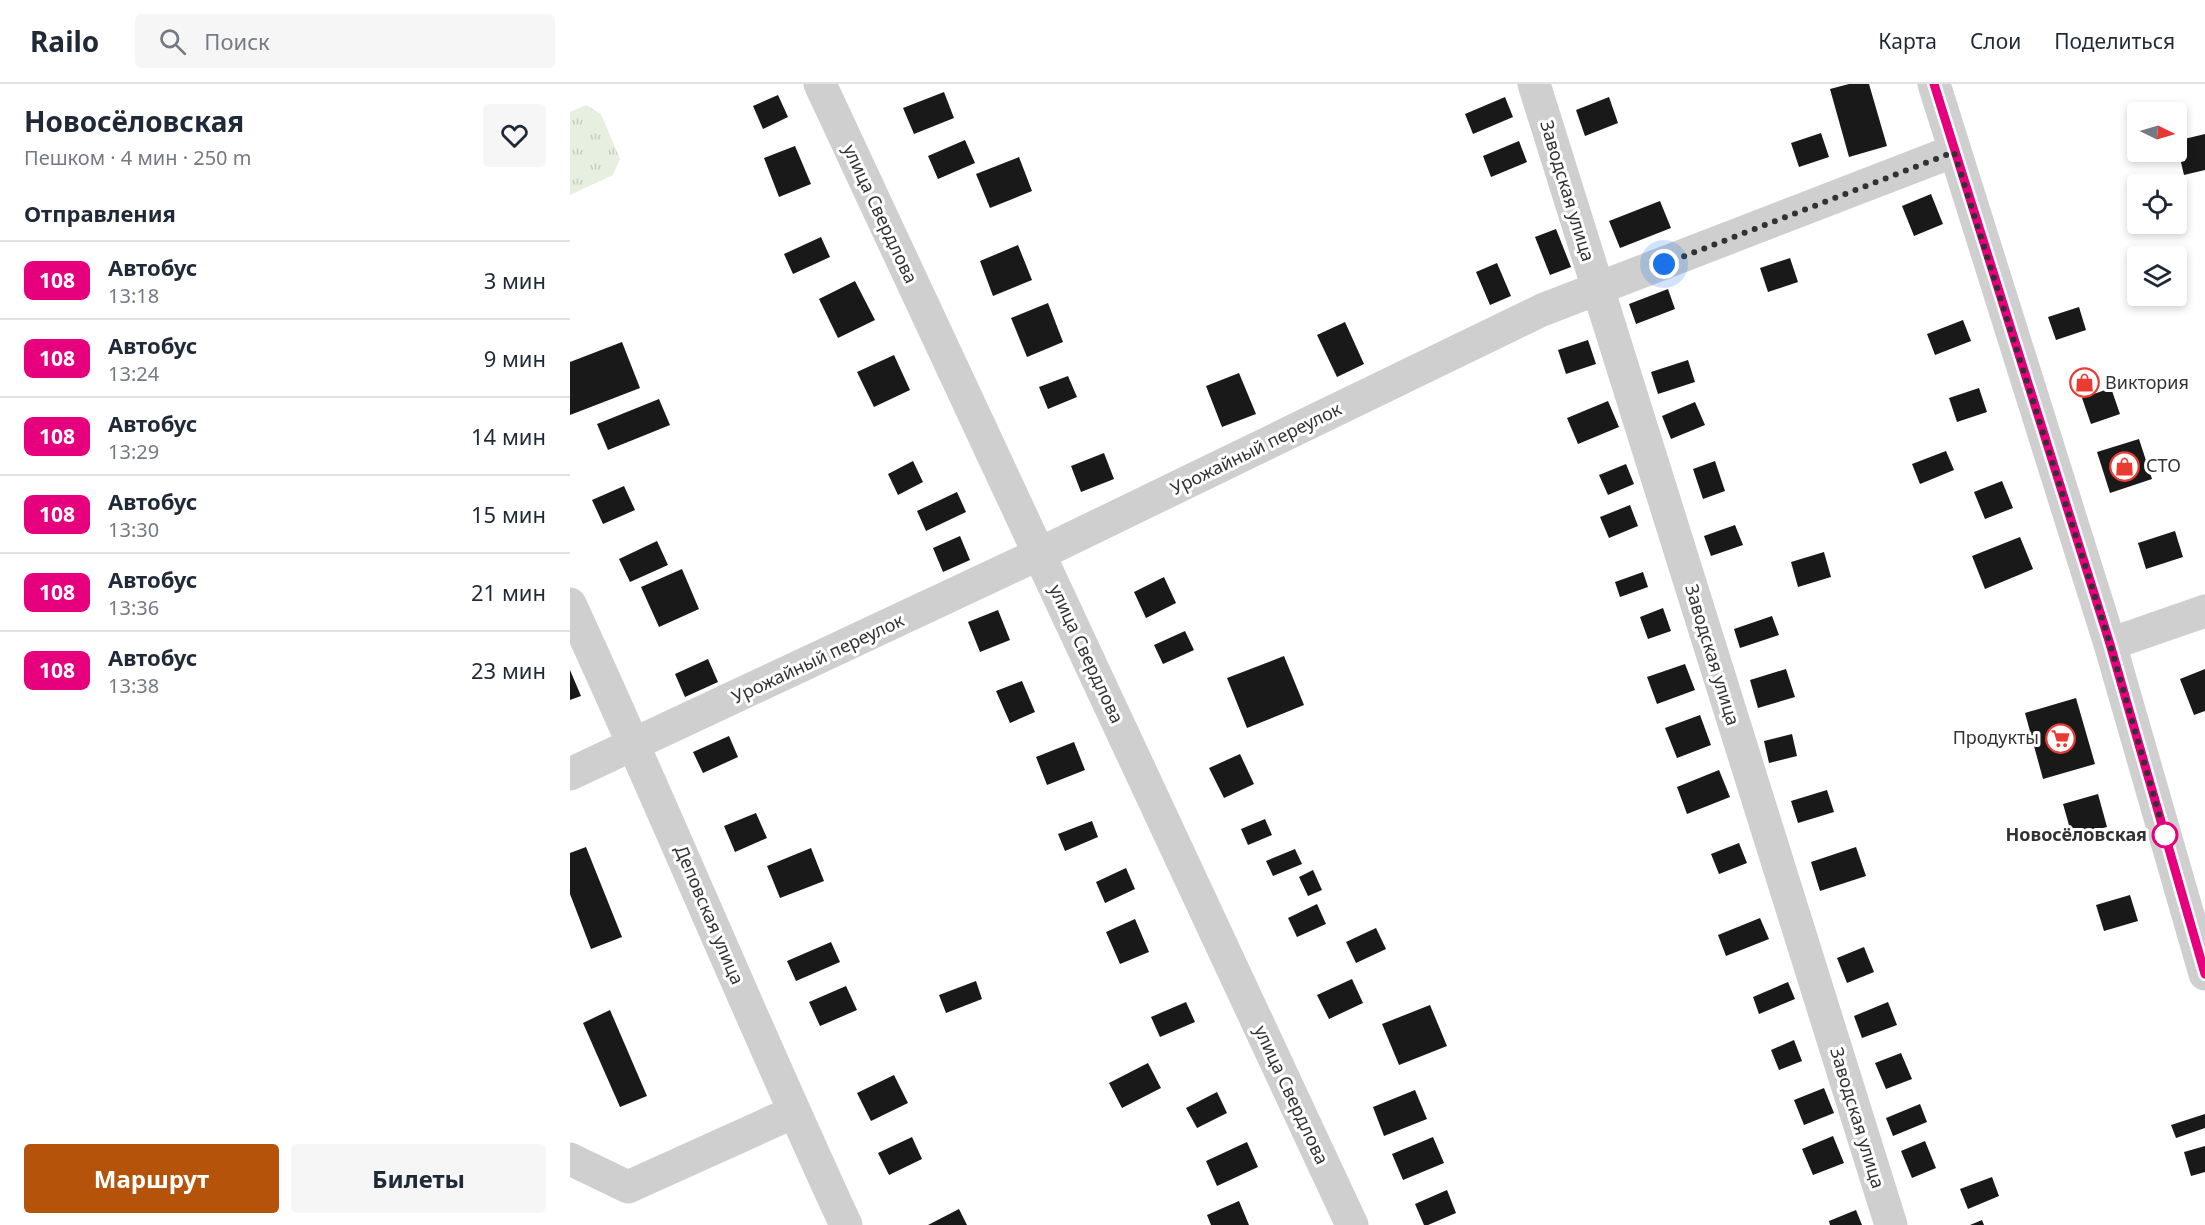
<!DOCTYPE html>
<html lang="ru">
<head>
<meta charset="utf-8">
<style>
	:root { --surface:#fff; --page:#f6f6f7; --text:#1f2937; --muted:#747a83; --line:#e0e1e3; --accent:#b45309 }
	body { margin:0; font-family:"Noto Sans",sans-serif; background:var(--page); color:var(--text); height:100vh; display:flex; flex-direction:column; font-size:22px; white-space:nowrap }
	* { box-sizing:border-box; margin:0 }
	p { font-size:20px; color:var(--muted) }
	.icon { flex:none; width:33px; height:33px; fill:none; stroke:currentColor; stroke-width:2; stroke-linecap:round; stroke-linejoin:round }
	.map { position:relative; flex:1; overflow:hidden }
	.details { display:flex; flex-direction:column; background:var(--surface); width:570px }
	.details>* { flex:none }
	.badge { padding:0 12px; border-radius:9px; font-size:21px; line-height:39px }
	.needle { width:39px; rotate:95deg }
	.tools { position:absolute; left:1557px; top:18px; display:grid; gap:12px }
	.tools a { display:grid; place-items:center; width:60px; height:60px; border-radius:6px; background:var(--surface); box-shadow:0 3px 9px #0003; font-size:30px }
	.you { position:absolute; width:30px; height:30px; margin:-15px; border:4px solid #fff; border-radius:50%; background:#1a73e8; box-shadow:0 0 0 9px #1a73e833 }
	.map>.badge { position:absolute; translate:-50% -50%; box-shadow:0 0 0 3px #fff }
	h2 { padding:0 24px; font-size:22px; line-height:54px }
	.round { display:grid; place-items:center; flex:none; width:63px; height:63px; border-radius:6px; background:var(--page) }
	.head { display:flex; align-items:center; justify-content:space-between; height:102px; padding:0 24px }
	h1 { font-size:28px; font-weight:700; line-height:45px }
	.action { display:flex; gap:12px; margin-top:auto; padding:12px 24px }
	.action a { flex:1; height:69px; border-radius:6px; background:var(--accent); color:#fff; font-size:24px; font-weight:700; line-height:69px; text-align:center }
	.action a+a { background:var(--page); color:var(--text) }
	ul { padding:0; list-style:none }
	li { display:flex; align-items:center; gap:18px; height:78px; padding:0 24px; border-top:2px solid var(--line) }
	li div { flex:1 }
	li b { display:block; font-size:22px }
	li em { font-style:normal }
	li .badge { min-width:66px; font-weight:700; text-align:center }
	header { display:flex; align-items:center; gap:36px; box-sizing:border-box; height:84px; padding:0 30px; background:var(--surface); border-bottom:2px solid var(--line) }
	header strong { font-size:28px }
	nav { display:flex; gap:33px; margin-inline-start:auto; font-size:21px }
	.search { width:420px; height:54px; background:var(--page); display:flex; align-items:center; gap:15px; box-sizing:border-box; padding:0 21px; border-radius:6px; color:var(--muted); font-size:22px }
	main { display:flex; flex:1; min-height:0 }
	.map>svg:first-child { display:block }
	.grass { fill:url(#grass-tufts) }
	.building { fill:#191919 }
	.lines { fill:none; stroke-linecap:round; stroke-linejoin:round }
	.minor { stroke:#cfcfcf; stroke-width:33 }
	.line-casing { stroke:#fff; stroke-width:14 }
	.line { stroke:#e6007e; stroke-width:9 }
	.walk { stroke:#323232; stroke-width:6; stroke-dasharray:0 10.8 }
	.stop-dot { fill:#fff; stroke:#e6007e; stroke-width:3 }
	.labels { text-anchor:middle; stroke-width:6; stroke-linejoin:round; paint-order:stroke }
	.street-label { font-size:18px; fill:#323232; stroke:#fff }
	.poi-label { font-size:18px; fill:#323232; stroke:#fff; text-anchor:start }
	.stop-label { font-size:18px; font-weight:bold; fill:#323232; stroke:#fff; text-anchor:end }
</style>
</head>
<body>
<header>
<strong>Railo</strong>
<div class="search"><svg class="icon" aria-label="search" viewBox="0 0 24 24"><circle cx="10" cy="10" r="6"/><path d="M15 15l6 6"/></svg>Поиск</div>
<nav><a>Карта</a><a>Слои</a><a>Поделиться</a></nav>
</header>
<main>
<section class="details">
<div class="head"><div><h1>Новосёловская</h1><p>Пешком · 4 мин · 250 m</p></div><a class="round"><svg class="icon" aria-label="heart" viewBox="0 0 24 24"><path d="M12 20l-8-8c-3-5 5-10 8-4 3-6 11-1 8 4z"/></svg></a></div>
<h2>Отправления</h2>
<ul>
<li><span class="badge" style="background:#e6007e;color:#fff">108</span><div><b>Автобус</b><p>13:18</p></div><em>3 мин</em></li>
<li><span class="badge" style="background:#e6007e;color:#fff">108</span><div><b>Автобус</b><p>13:24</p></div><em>9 мин</em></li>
<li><span class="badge" style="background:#e6007e;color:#fff">108</span><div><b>Автобус</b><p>13:29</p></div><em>14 мин</em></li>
<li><span class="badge" style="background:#e6007e;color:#fff">108</span><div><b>Автобус</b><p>13:30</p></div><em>15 мин</em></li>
<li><span class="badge" style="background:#e6007e;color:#fff">108</span><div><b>Автобус</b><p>13:36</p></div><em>21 мин</em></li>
<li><span class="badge" style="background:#e6007e;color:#fff">108</span><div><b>Автобус</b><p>13:38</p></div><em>23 мин</em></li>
</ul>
<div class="action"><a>Маршрут</a><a>Билеты</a></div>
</section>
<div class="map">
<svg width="1635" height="1141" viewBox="0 0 1635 1141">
	<defs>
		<pattern id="grass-tufts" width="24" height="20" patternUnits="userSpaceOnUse" patternTransform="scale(1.5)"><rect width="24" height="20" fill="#e6efe0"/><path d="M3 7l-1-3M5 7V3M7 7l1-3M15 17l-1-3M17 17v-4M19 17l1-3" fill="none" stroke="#c6cdc1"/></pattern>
	</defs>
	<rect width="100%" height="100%" fill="#fff"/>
	<polygon class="grass" points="16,21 31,30 50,75 43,91 0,111 0,28"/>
	<g class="building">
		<polygon points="1279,0 1299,0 1317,62 1279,73 1260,5"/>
		<polygon points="374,8 384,34 344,50 333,24"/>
		<polygon points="208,11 218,33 193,45 183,22"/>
		<polygon points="935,13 943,33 903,50 895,30"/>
		<polygon points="1039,13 1048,39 1015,52 1006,26"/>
		<polygon points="1251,49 1259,73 1229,83 1221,59"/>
		<polygon points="1635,50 1635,86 1614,91 1606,57"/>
		<polygon points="395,56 405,79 368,95 358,72"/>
		<polygon points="949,57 957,78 921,93 913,72"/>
		<polygon points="225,62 241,100 209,113 194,74"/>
		<polygon points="449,73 462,107 420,124 406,90"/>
		<polygon points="1361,110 1373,140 1344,152 1332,122"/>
		<polygon points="1090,117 1101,144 1050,164 1039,137"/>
		<polygon points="986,145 1001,183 980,191 965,153"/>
		<polygon points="251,153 260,173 223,190 214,170"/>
		<polygon points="448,161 462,196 423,212 410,177"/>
		<polygon points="1220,174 1228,198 1198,208 1190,184"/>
		<polygon points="927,179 941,212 920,221 906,188"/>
		<polygon points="285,197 305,236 268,254 249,215"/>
		<polygon points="1098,205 1105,225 1066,240 1059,220"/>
		<polygon points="478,219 493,258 457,273 441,234"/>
		<polygon points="1509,223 1516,246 1486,256 1478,233"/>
		<polygon points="1393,236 1401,257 1365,271 1357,250"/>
		<polygon points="775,238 794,280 767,293 747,251"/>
		<polygon points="1018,256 1026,280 996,290 988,266"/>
		<polygon points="52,258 70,304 0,331 0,278"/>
		<polygon points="324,271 340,306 304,323 287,288"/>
		<polygon points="1118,276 1125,298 1088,310 1081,288"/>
		<polygon points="669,289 686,330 652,343 636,302"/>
		<polygon points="498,292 507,313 478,325 469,303"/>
		<polygon points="1409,304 1417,328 1387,338 1379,314"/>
		<polygon points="1541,304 1550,330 1521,340 1512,314"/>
		<polygon points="89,315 100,341 38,366 27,340"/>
		<polygon points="1038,317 1049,343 1008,360 997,334"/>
		<polygon points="1125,318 1135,341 1101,355 1092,332"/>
		<polygon points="1569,355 1582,395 1540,409 1527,368"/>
		<polygon points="1376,367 1384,386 1350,400 1342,380"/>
		<polygon points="534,369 544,395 511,408 501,382"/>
		<polygon points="343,377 353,398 328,411 318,390"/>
		<polygon points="1145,377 1155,407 1133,415 1123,385"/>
		<polygon points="1056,380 1064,400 1038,411 1029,391"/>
		<polygon points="1432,397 1443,424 1415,435 1404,408"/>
		<polygon points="54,402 65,426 33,440 22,416"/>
		<polygon points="387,408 396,428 356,447 347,427"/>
		<polygon points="1060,421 1068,442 1039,454 1030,433"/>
		<polygon points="1165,441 1173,461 1141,472 1134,452"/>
		<polygon points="1605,447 1613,473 1576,485 1568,459"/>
		<polygon points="390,452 400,476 373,488 363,464"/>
		<polygon points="1450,453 1463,485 1415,505 1402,472"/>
		<polygon points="87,457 98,481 60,498 49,475"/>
		<polygon points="1254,468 1261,493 1228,503 1221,478"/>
		<polygon points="112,485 129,525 89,543 71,503"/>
		<polygon points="1073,488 1078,503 1050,513 1045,498"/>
		<polygon points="594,493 606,519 576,534 564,508"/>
		<polygon points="1093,524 1101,547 1078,555 1070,533"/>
		<polygon points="428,526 440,556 410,568 398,538"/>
		<polygon points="1202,532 1209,551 1170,564 1164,545"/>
		<polygon points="615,547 624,566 593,580 584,561"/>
		<polygon points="714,572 734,621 677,644 657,594"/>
		<polygon points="138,575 148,598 115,613 105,590"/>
		<polygon points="1115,580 1125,606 1087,620 1077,593"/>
		<polygon points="1216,585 1225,613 1188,624 1180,596"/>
		<polygon points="1635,585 1635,627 1624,631 1610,595"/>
		<polygon points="0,586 11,612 0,616"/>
		<polygon points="452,597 465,628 440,639 426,607"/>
		<polygon points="1506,614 1525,680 1473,695 1455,629"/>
		<polygon points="1130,631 1141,661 1107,674 1095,644"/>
		<polygon points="1222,650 1227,672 1199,679 1194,657"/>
		<polygon points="159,652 168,673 133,689 123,668"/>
		<polygon points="504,658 515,686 477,701 466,673"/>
		<polygon points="670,670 684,700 654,714 639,684"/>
		<polygon points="1149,686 1160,713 1117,730 1107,703"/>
		<polygon points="1257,706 1264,728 1228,739 1221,717"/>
		<polygon points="1528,710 1537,743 1502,752 1493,720"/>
		<polygon points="186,729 197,754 165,768 154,742"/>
		<polygon points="695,735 702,751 678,761 671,745"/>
		<polygon points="522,737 528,753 495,767 488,750"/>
		<polygon points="1169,759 1177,779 1149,790 1141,770"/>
		<polygon points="16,763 52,853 21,865 0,810 0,769"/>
		<polygon points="1286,763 1296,792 1250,807 1241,778"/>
		<polygon points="241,764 254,797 210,814 197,782"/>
		<polygon points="725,765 732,780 703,792 696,777"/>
		<polygon points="556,784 565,805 535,819 526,798"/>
		<polygon points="743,786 752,806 738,812 729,793"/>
		<polygon points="1560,811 1568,837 1534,847 1526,821"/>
		<polygon points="747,820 756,840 727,853 718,834"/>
		<polygon points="1190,834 1199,855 1156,872 1148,851"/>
		<polygon points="565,835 579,868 550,880 536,848"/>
		<polygon points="806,844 816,865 786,879 776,858"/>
		<polygon points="261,858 270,878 226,897 217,877"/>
		<polygon points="1294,863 1304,888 1277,899 1267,874"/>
		<polygon points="782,895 793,919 759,935 747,911"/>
		<polygon points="406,897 412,915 376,929 369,911"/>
		<polygon points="1218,898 1225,915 1189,930 1183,913"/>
		<polygon points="276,902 287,926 250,942 239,918"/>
		<polygon points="616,918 625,938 590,953 581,933"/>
		<polygon points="1318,918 1327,941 1292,954 1284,932"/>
		<polygon points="860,921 877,962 829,981 812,940"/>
		<polygon points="40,926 77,1012 50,1023 13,939"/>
		<polygon points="1224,956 1232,977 1209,986 1201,966"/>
		<polygon points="1331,969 1342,995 1316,1005 1305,979"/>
		<polygon points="578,979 591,1004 552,1024 539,999"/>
		<polygon points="324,991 338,1019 301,1037 287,1009"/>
		<polygon points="1254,1004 1264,1029 1234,1041 1224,1016"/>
		<polygon points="845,1006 857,1035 814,1052 803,1023"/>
		<polygon points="647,1008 657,1029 627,1044 616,1024"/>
		<polygon points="1350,1020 1357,1038 1323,1052 1316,1034"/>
		<polygon points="1635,1030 1635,1044 1606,1054 1601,1041"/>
		<polygon points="1263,1052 1274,1079 1243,1091 1232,1065"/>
		<polygon points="342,1053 352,1075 319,1091 308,1069"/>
		<polygon points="863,1053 874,1079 833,1096 822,1070"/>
		<polygon points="1355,1057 1366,1084 1342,1094 1331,1067"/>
		<polygon points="677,1058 688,1083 647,1102 636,1077"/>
		<polygon points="1635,1062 1635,1088 1621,1092 1614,1068"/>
		<polygon points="1422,1093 1429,1112 1398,1125 1390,1105"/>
		<polygon points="877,1106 886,1129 858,1141 854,1141 845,1120"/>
		<polygon points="669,1117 679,1141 641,1141 637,1131"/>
		<polygon points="389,1125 397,1141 358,1141"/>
		<polygon points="1286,1126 1292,1141 1260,1141 1259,1137"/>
		<polygon points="1412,1136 1414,1141 1400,1141"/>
	</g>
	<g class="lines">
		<g class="minor">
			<polyline points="250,0 782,1141"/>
			<polyline points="964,0 1321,1141"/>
			<polyline points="1364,0 1540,560 1635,890"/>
			<path d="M0 520C95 726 181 936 276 1141"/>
			<polyline points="1540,560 1635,527"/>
			<polyline points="0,690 469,470 972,226 1384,67"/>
			<polyline points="0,1075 58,1103 224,1028"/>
		</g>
	</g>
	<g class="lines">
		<defs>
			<polyline id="line" points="1364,0 1540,560 1635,890"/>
		</defs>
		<use href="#line" class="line-casing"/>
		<use href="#line" class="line"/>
		<polyline class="walk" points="1094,180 1384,68 1540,560 1595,751"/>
	</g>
	<defs>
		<symbol id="shop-ring" viewBox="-11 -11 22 22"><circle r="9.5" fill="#fff" stroke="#eb3a32" stroke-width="1.5"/><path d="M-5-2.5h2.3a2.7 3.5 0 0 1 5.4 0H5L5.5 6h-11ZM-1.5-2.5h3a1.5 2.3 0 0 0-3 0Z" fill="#eb3a32"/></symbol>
		<symbol id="supermarket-ring" viewBox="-11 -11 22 22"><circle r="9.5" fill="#fff" stroke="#eb3a32" stroke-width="1.5"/><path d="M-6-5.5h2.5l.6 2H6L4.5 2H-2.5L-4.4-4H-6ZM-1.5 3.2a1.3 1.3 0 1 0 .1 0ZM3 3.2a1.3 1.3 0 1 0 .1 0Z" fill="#eb3a32"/></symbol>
	</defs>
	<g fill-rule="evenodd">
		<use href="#shop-ring" x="1498" y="282" width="33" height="33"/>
		<use href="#shop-ring" x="1538" y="366" width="33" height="33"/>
		<use href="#supermarket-ring" x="1474" y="638" width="33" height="33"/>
	</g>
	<circle class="stop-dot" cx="1595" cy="751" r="12"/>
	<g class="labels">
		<g class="street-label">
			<text transform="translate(997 107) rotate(73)" y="6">Заводская улица</text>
			<text transform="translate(310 130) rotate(65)" y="6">улица Свердлова</text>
			<text transform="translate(686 365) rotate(-26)" y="6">Урожайный переулок</text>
			<text transform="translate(516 570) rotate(65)" y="6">улица Свердлова</text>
			<text transform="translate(1142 571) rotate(73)" y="6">Заводская улица</text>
			<text transform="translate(248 575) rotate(-25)" y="6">Урожайный переулок</text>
			<text transform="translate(139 831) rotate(67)" y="6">Деповская улица</text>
			<text transform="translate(721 1011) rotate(65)" y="6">улица Свердлова</text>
			<text transform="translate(1287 1034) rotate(73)" y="6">Заводская улица</text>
		</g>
		<g class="poi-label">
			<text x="1535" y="305">Виктория</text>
			<text x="1576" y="388">СТО</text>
			<text x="1469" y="660" text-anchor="end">Продукты</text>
		</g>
		<g class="stop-label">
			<text x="1577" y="757">Новосёловская</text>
		</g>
	</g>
</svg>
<div class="tools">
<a><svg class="needle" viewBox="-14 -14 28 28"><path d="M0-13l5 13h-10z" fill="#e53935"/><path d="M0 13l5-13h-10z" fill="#747a83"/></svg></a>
<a><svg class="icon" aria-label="locate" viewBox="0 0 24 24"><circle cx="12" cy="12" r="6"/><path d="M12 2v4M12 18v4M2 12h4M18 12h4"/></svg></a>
<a><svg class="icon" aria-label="layers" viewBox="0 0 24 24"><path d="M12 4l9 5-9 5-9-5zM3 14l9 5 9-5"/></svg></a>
</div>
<div class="you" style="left:1094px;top:180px"></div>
</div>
</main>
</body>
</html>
